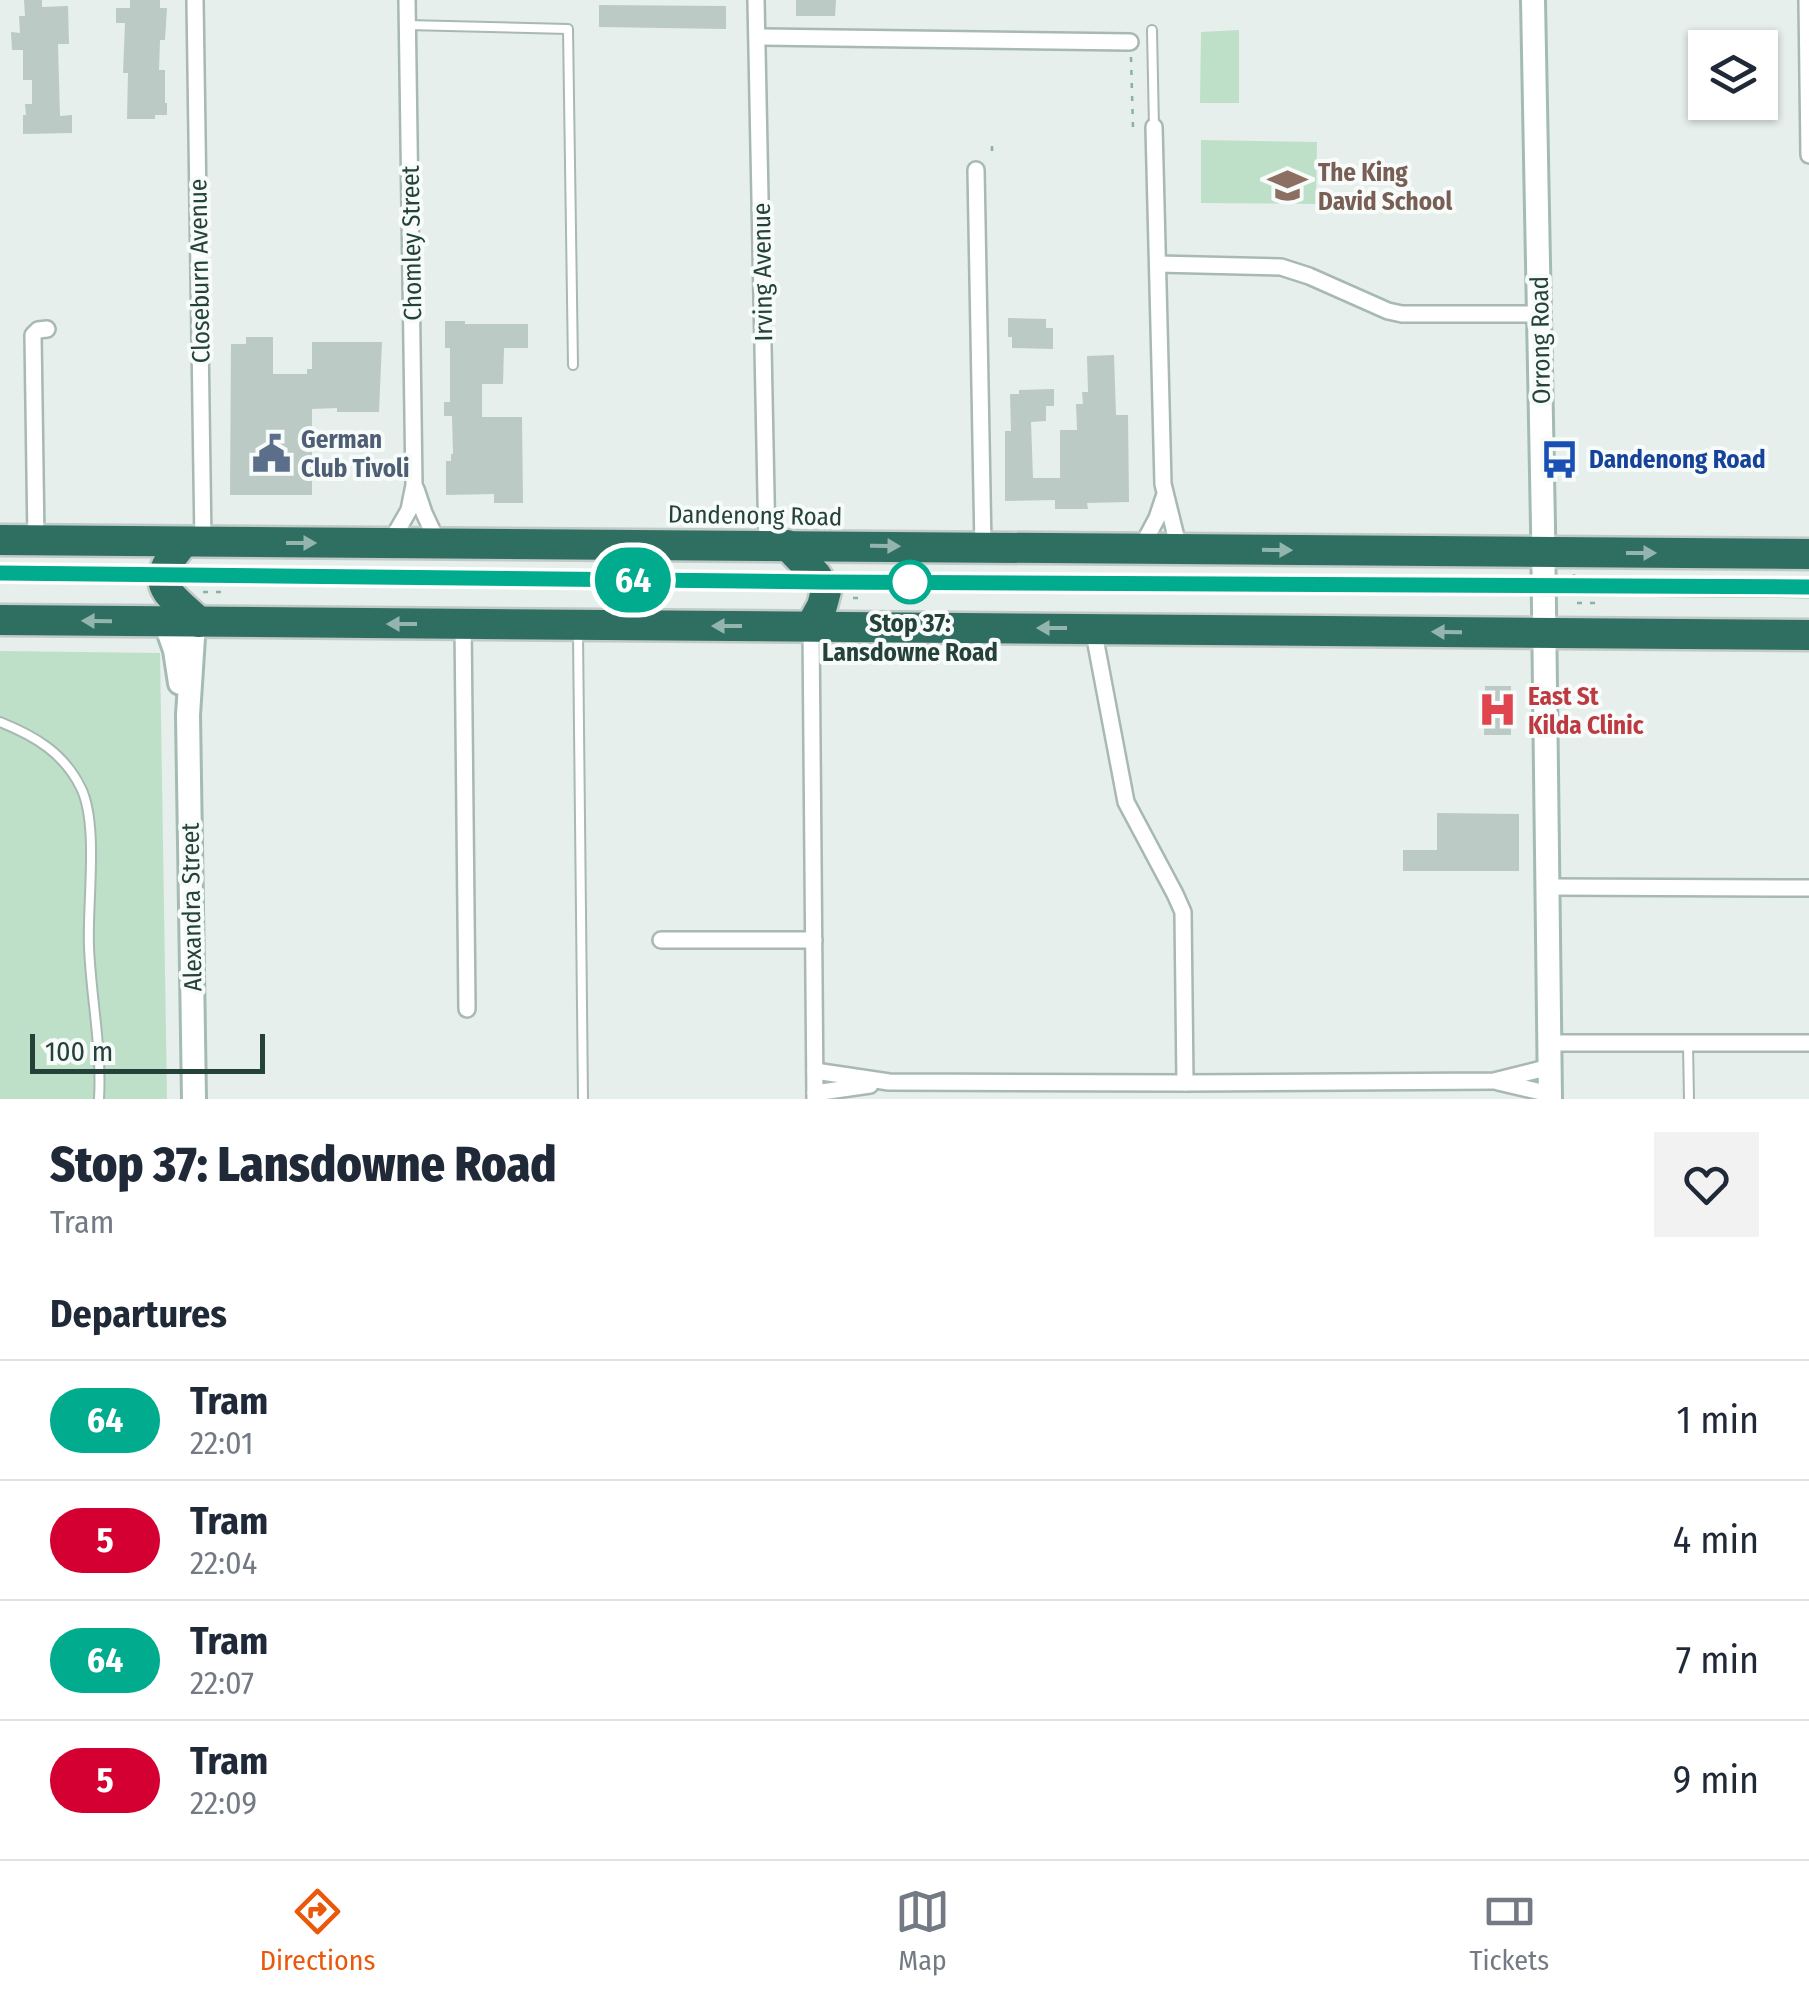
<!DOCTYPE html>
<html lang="en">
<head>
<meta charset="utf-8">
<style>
	:root { --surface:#fff; --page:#f2f2f3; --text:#1f2937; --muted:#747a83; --line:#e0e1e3; --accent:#ea580c }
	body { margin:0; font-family:"Fira Sans Condensed",sans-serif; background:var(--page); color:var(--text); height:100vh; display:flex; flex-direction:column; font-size:38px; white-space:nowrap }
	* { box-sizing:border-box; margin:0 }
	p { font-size:32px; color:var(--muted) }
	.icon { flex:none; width:55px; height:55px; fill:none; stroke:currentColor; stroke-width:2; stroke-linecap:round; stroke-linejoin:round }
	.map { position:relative; height:1099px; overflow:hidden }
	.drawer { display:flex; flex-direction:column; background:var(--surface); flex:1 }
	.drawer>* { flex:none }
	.badge { padding:0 20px; border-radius:32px; font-size:35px; line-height:65px }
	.controls { position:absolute; left:1688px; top:30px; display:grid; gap:20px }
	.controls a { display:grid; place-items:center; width:90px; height:90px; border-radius:0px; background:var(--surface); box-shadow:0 2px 8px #0004; font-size:50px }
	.scale { position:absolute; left:30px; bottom:25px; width:235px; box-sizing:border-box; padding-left:10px; border:5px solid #24423a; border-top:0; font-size:28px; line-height:35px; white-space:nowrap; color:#24423a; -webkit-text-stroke:8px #f7fbf9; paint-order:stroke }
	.map>.badge { position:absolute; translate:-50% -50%; box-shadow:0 0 0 5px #fff }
	h2 { padding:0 50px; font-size:38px; line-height:90px }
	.round { display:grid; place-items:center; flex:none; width:105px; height:105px; border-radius:0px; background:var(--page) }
	.summary { display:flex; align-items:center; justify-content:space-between; height:170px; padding:0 50px }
	h1 { font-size:48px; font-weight:800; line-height:75px }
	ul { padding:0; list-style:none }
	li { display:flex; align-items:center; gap:30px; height:120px; padding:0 50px; border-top:2px solid var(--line) }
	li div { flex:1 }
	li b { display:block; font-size:38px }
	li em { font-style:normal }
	li .badge { min-width:110px; font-weight:700; text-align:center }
	.tab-bar { display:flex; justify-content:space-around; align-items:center; height:140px; border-top:2px solid var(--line); background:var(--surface); font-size:28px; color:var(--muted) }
	.tab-bar a { display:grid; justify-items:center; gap:5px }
	.tab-bar .selected { color:var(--accent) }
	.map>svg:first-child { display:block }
	.green { fill:#bfe0c8 }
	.building { fill:#bbcac4 }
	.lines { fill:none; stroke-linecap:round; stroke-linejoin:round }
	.lane-casing { stroke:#a8b8b2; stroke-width:12 }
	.street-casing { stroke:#a8b8b2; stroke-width:20 }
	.secondary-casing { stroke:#a4bbb3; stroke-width:28 }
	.highway-casing { stroke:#c2cac8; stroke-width:35 }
	.path { stroke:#86b3a5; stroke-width:2.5; stroke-dasharray:5 8; stroke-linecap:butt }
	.lane { stroke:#fff; stroke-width:8 }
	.street { stroke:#fff; stroke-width:15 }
	.secondary { stroke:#fff; stroke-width:22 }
	.highway { stroke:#2f6f62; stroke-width:30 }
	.tram { stroke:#5f7d75; stroke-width:2.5 }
	.oneway { fill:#93b5ae }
	.line-casing { stroke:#fff; stroke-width:22 }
	.line { stroke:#00ab8e; stroke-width:15 }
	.stop-dot { fill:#fff; stroke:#00ab8e; stroke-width:5 }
	.labels { text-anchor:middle; stroke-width:8; stroke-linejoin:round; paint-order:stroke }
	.education-label { font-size:25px; font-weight:bold; fill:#785e54; stroke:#f7fbf9; text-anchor:start }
	.street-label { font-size:25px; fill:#24423a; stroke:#f7fbf9 }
	.service-label { font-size:25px; font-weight:bold; fill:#4e5e75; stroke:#f7fbf9; text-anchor:start }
	.transit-label { font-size:25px; font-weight:bold; fill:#164399; stroke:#f7fbf9; text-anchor:start }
	.stop-label { font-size:25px; font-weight:bold; fill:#24423a; stroke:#f7fbf9 }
	.health-label { font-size:25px; font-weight:bold; fill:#be3a42; stroke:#f7fbf9; text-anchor:start }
</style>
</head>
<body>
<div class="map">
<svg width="1809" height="1099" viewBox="0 0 1809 1099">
	<rect width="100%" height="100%" fill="#e6efeb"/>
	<g class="green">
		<polygon points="1239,30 1239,103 1200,103 1201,32"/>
		<polygon points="1201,140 1317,142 1316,204 1201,203"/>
		<polygon points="0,651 160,653 167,1099 0,1099"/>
	</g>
	<g class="building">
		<polygon points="24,0 42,0 42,7 68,6 69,44 58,44 60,116 72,115 72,133 23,134 23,115 26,115 25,104 32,104 32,80 23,80 23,50 12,50 11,32 20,33 19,16 25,16"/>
		<polygon points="130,0 160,0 160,8 167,8 165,40 160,40 159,70 165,70 165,103 167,103 167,115 155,115 155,119 127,119 128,73 123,73 125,23 116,23 116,8 130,8"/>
		<polygon points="796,0 836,0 835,16 796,16"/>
		<polygon points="599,5 726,6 726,29 599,27"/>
		<polygon points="1008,318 1046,319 1046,328 1053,328 1053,349 1012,348 1012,337 1008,337"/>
		<polygon points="445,321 465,321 465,324 528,324 528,348 504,348 503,384 482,384 482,417 522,417 523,503 494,503 494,494 446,495 446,461 451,461 451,454 453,454 452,416 444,416 444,402 450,402 450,348 445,348"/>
		<polygon points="246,337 273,337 273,374 307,374 307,369 312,369 312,342 382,342 379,412 337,412 337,408 312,409 312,495 230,495 231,344 246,344"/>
		<polygon points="1114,355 1116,415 1128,415 1129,502 1087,503 1088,509 1055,509 1055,500 1005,501 1005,431 1011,431 1010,394 1019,394 1019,390 1054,389 1054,406 1046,406 1046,421 1031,422 1033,478 1060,478 1060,430 1077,430 1076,404 1083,404 1082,392 1088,392 1087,356"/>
		<polygon points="1485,686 1511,686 1511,735 1484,735"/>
		<polygon points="1437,813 1519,814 1519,871 1403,871 1403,850 1437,850"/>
	</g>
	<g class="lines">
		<defs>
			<g id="lane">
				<polyline points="407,25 568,29 573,365"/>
				<polyline points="1152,30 1154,127"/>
				<polyline points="578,634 583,1099"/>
				<path d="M0 722C35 736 64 753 81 788 99 825 87 903 89 947 91 997 102 1048 99 1099"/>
				<polyline points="1688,1044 1689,1099"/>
			</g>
			<g id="street">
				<polyline points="195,0 203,543"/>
				<polyline points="756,0 767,545"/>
				<polyline points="1807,0 1809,155"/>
				<polyline points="757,37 1130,42"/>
				<polyline points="1154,127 1163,484 1179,549"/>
				<polyline points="976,170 983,547"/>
				<polyline points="1158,264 1281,267 1309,276 1388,311 1402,314 1539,314"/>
				<polyline points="416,489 424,513 438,543"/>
				<polyline points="36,540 33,335 38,330 47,329"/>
				<polyline points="390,543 409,510 414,485 407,0"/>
				<polyline points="1141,548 1157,518 1164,497"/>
				<polyline points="463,624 467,1009"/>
				<polyline points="811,626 815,1099"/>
				<polyline points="1093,628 1126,802 1175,894 1183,912 1185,1083"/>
				<polyline points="1548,887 1809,888"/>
				<polyline points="661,940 814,940"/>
				<polyline points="1549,1043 1809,1043"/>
				<polyline points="815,1071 889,1082 1185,1083 1494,1081 1550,1067"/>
				<polyline points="1498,1082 1550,1094"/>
				<polyline points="815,1093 870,1085"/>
			</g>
			<g id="secondary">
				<polyline points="1533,0 1543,526 1550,1099"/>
				<polyline points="165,622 175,650 180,683"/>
				<polyline points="194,622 188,715 194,1099"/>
			</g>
			<g id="highway">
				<polyline points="0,540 1809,554"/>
				<path d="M183 543C147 585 165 590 199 622"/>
				<polyline points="787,545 816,575 826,591 822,606 811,626"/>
				<polyline points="0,620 1809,635"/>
			</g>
		</defs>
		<use href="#lane" class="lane-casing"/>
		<use href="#street" class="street-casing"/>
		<use href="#secondary" class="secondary-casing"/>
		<use href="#highway" class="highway-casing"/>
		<g class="path">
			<polyline points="1131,57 1133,128"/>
			<polyline points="992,146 992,155"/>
			<polyline points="202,570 244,570"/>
			<polyline points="1574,574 1574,583"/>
			<polyline points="1574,580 1605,579"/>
			<polyline points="1515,583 1515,577"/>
			<polyline points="203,592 228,592"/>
			<polyline points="853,598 858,598"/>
			<polyline points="1577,603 1600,603"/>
		</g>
		<use href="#lane" class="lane"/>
		<use href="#street" class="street"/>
		<use href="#secondary" class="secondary"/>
		<use href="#highway" class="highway"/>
		<polyline class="tram" points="0,582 1809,597"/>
	</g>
	<defs><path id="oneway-solid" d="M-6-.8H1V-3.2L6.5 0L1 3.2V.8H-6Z" transform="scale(2.5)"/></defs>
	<g class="oneway">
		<use href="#oneway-solid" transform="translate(301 543)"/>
		<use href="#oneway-solid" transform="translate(885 546) rotate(1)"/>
		<use href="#oneway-solid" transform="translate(1277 550) rotate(1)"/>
		<use href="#oneway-solid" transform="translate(1641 553)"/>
		<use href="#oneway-solid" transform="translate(97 621) rotate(-179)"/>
		<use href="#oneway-solid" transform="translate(402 624) rotate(-180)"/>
		<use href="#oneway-solid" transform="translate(727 626) rotate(-180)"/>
		<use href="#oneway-solid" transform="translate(1052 628) rotate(-180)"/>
		<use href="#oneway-solid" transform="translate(1447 632) rotate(-179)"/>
	</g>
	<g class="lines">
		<defs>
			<polyline id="line" points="0,573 822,582 1809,587"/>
		</defs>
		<use href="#line" class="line-casing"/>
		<use href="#line" class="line"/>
	</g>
	<defs>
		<symbol id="school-bare" viewBox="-9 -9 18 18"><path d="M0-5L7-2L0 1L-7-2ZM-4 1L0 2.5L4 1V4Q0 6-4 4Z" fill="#8d6e63" stroke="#f7fbf9" stroke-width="2.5" paint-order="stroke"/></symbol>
		<symbol id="civic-bare" viewBox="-9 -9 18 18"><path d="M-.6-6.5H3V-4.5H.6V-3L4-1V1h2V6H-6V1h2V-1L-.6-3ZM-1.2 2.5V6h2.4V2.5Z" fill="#5c6f8a" stroke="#f7fbf9" stroke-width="2.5" paint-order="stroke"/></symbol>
		<symbol id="bus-bare" viewBox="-9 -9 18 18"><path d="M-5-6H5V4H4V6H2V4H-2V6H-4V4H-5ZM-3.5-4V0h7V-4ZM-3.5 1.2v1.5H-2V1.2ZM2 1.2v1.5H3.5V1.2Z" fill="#1a4fb4" stroke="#f7fbf9" stroke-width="2.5" paint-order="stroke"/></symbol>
		<symbol id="hospital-bare" viewBox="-9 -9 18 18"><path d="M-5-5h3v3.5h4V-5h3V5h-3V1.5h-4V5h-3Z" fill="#e0444e" stroke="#f7fbf9" stroke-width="2.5" paint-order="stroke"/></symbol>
	</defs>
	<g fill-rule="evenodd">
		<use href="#school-bare" x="1260" y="158" width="55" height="55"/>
		<use href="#civic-bare" x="244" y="426" width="55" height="55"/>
		<use href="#bus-bare" x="1532" y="432" width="55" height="55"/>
		<use href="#hospital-bare" x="1470" y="682" width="55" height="55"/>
	</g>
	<circle class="stop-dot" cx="910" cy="582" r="20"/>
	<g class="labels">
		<g class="education-label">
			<text x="1318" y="181">The King<tspan x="1318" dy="29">David School</tspan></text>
		</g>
		<g class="street-label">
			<text transform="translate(411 243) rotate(-91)" y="9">Chomley Street</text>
			<text transform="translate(199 271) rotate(-91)" y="9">Closeburn Avenue</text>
			<text transform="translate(762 272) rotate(-91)" y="9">Irving Avenue</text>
			<text transform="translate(1540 340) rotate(-91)" y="9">Orrong Road</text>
			<text transform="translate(755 515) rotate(1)" y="9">Dandenong Road</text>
			<text transform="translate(191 907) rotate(-91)" y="9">Alexandra Street</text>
		</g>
		<g class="service-label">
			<text x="301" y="448">German<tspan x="301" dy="29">Club Tivoli</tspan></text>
		</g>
		<g class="transit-label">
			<text x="1589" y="468">Dandenong Road</text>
		</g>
		<g class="stop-label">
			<text x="910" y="632">Stop 37:<tspan x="910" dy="29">Lansdowne Road</tspan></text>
		</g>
		<g class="health-label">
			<text x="1528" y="705">East St<tspan x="1528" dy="29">Kilda Clinic</tspan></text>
		</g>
	</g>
</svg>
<div class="controls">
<a><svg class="icon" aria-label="layers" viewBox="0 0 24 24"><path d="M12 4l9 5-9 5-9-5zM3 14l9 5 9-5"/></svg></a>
</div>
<div class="scale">100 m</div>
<b class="badge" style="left:633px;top:580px;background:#00ab8e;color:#fff">64</b>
</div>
<section class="drawer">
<div class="summary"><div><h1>Stop 37: Lansdowne Road</h1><p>Tram</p></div><a class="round"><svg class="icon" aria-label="heart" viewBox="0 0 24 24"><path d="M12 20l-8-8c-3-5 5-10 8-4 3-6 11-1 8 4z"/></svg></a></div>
<h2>Departures</h2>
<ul>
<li><span class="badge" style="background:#00ab8e;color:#fff">64</span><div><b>Tram</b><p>22:01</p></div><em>1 min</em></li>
<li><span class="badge" style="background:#d50032;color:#fff">5</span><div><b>Tram</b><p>22:04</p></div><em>4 min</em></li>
<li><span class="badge" style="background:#00ab8e;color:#fff">64</span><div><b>Tram</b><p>22:07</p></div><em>7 min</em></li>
<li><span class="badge" style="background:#d50032;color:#fff">5</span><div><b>Tram</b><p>22:09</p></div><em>9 min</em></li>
</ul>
</section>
<nav class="tab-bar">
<a class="selected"><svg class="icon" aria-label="directions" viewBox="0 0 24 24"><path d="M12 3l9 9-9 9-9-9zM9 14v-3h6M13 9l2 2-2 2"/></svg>Directions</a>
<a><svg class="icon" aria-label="map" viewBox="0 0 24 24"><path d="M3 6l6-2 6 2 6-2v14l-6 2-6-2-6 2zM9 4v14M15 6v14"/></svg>Map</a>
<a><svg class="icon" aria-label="tickets" viewBox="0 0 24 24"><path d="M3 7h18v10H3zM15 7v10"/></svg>Tickets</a>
</nav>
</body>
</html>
